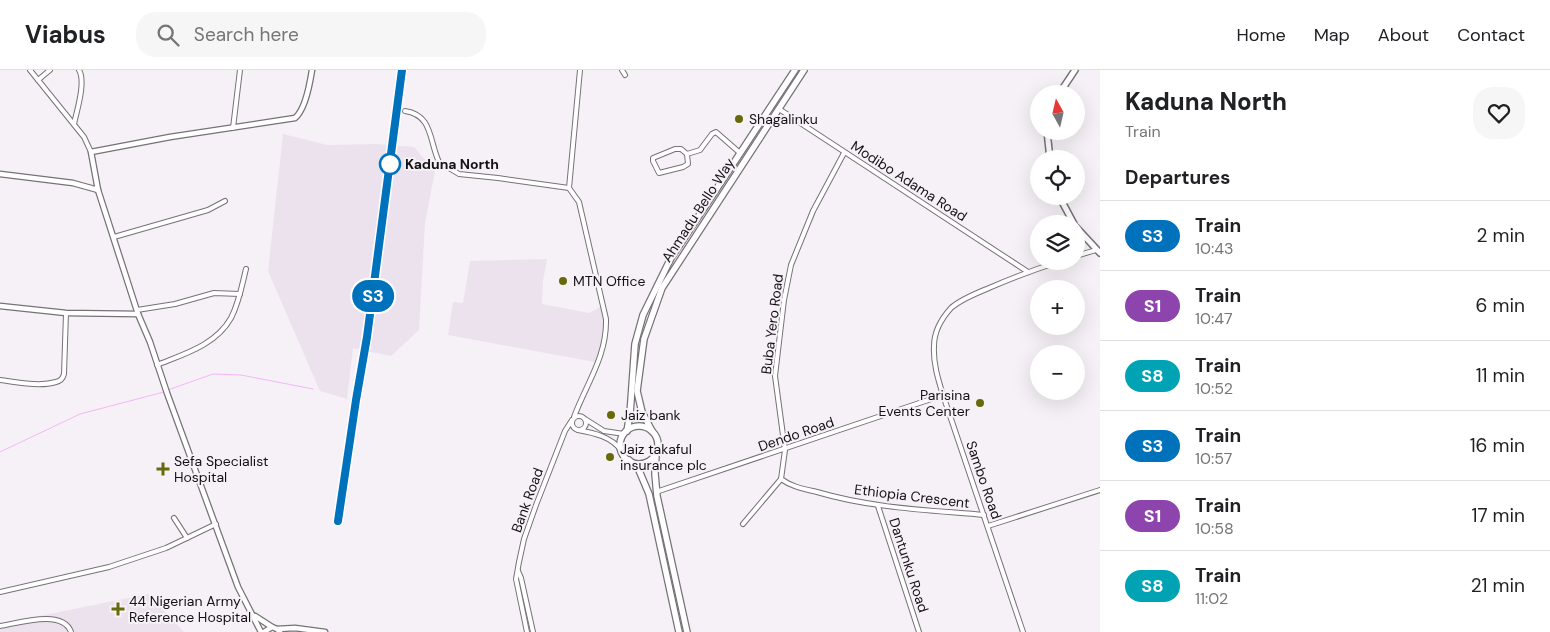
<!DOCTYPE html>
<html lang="en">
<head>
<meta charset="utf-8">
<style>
	:root { --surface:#fff; --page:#f6f6f6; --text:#202124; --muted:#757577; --line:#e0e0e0 }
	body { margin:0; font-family:"DM Sans",sans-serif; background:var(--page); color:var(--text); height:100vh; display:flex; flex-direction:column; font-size:19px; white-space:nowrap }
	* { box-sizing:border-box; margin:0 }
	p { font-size:16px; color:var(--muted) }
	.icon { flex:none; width:28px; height:28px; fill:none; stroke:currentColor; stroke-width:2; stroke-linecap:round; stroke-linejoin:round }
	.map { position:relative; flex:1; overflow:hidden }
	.side { display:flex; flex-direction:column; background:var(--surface); width:450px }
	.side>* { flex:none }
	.badge { padding:0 10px; border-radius:16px; font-size:18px; line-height:32px }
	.needle { width:32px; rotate:352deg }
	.buttons { position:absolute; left:1030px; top:15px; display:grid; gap:10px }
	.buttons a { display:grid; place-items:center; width:55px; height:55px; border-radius:50%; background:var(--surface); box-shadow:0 5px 20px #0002; font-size:25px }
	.map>.badge { position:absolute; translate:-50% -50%; box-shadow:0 0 0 2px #fff }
	h2 { padding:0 25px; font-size:19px; line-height:45px }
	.round { display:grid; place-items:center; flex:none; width:52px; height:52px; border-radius:20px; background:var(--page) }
	.summary { display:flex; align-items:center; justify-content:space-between; height:85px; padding:0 25px }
	h1 { font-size:24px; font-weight:800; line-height:38px }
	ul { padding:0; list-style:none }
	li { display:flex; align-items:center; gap:15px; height:70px; padding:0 25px; border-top:1px solid var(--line) }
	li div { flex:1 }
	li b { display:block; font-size:19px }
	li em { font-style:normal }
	li .badge { min-width:55px; font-weight:700; text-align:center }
	header { display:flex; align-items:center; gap:30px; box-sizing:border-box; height:70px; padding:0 25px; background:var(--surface); border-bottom:1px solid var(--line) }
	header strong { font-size:24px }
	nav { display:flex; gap:28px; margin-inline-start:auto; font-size:18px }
	.search { width:350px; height:45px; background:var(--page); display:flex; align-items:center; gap:12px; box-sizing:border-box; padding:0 18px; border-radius:20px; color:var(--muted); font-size:19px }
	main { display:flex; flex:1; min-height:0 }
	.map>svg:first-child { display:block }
	.built { fill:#ece2ed }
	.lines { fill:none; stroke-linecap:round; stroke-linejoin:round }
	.stream { stroke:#f3b7f8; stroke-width:1 }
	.minor-casing { stroke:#767276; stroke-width:6 }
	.tertiary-casing { stroke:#767276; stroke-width:7 }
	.secondary-casing { stroke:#767276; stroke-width:8 }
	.primary-casing { stroke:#767276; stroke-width:8 }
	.minor { stroke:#fff; stroke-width:4 }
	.tertiary { stroke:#fff; stroke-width:4.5 }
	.secondary { stroke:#fff; stroke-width:5 }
	.primary { stroke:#fff; stroke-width:5.5 }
	.rail { stroke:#2e2b2e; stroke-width:1; stroke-dasharray:8 4; stroke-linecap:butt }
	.line-casing { stroke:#fff; stroke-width:11 }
	.line { stroke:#0072bc; stroke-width:8 }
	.poi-dot { fill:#666a0a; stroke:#f6f1f6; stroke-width:2 }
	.stop-dot { fill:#fff; stroke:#0072bc; stroke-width:2.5 }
	.labels { text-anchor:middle; stroke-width:4; stroke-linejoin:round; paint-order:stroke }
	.poi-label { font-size:14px; fill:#141214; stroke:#f6f1f6; text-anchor:start }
	.stop-label { font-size:14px; font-weight:bold; fill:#141214; stroke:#f6f1f6; text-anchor:start }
	.street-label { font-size:14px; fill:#141214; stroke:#f6f1f6 }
</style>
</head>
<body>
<header>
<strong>Viabus</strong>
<div class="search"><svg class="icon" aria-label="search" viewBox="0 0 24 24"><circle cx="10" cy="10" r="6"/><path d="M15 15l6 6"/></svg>Search here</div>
<nav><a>Home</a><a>Map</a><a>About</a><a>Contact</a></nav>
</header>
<main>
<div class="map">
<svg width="1100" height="562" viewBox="0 0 1100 562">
	<rect width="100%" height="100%" fill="#f6f1f6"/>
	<g class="built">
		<polygon points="283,64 327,75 375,74 414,77 435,101 425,153 419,260 391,286 353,278 347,329 320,321 268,201"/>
		<polygon points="547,189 543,211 542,234 589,243 602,236 607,258 600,293 448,265 453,232 463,233 470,191"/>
		<polygon points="148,524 184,562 0,562 0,554"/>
	</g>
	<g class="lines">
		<g class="stream">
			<polyline points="168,320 213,304 241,305 313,319"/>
			<polyline points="0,382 80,344 164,322"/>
		</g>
		<defs>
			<g id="minor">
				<polyline points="30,0 84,67 91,82"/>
				<polyline points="622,0 625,5"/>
				<polyline points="38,10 50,0"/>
				<polyline points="779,39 1028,202"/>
				<path d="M405 41C433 45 429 71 439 92L459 104 498 108 569 118 579 132 606 249C607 287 586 314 574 347"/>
				<path d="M74 54C77 40 86 12 79 0"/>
				<polyline points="233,58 240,0"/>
				<polygon points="675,79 681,79 687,84 688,94 683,97 659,103 653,91 653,88"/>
				<path d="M844 83 813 141 791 195 784 230 775 306 785 380 781 409C792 417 804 419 817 422 871 438 927 440 984 445"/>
				<polyline points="687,84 700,80 712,64 716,62 740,83"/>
				<polyline points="569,118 580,0"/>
				<polyline points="114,167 208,140 225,131"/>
				<polyline points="1076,186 1096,180"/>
				<polyline points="137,240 175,234 214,223 240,224"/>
				<path d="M157 295C184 284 216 275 231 248 239 233 242 215 246 199"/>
				<path d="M0 310C17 312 39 317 56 312 61 311 63 308 64 304L66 243"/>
				<circle cx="579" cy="353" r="7"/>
				<polyline points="585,349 604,361 624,364"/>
				<path d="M578 360C595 363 611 367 621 380"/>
				<polyline points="656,422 943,325"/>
				<polyline points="878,436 919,562"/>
				<polyline points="174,448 187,468"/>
				<polyline points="743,454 781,409"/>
				<polyline points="988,456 1100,420"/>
				<polyline points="518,501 521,508 533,562"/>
				<polyline points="0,522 109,497 166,478 216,454"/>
				<path d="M0 556C19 553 63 539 71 562"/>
				<polyline points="527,562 516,509 519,492 524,469 536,435 565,361 572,350"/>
				<path d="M1023 562 943 325C938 309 933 293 934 276 934 262 942 248 951 238 961 229 977 223 989 218 1012 208 1036 199 1061 191"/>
			</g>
			<g id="tertiary">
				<polyline points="0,104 73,113 98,120 138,244 150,272 167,323 238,517 261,562"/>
				<path d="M98 120 91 82 170 67 295 48C305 40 310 13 312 0"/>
				<polyline points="0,236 66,243 138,244"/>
				<polyline points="255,546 272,557"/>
				<polyline points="277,559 295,558 325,562"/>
				<polyline points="264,562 272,557 277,559 280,562"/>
			</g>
			<g id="secondary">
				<polyline points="1059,24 1075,0"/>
				<polyline points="1047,61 1050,89"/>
				<polyline points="1059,126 1074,154"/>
				<polyline points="1076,157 1100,183"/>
			</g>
			<g id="primary">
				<circle cx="639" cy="375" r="19"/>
				<polyline points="627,361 630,344 635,274 643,245 671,188 795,0"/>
				<polyline points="652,361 642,342 637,321 644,269 662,218 804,0"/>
				<polyline points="656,384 655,404 657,426 687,562"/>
				<polyline points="629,390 638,398 649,424 679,562"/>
			</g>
		</defs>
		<use href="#minor" class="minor-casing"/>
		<use href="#tertiary" class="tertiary-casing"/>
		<use href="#secondary" class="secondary-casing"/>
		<use href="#primary" class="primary-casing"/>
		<use href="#minor" class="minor"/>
		<use href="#tertiary" class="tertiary"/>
		<use href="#secondary" class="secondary"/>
		<use href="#primary" class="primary"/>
		<polyline class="rail" points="337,451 356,330 367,267 402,0"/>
	</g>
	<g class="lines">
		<defs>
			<polyline id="line" points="338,451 356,330 367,267 402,0"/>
		</defs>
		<use href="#line" class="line-casing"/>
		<use href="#line" class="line"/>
	</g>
	<g class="poi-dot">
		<circle cx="739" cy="49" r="5"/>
		<circle cx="563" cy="211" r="5"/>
		<circle cx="980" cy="333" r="5"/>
		<circle cx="611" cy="345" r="5"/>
		<circle cx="610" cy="387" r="5"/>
		<path d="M160.5 391.5h5v5h5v5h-5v5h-5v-5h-5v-5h5z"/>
		<path d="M115.5 531.5h5v5h5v5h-5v5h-5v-5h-5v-5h5z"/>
	</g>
	<circle class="stop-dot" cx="390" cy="94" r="10"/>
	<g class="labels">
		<g class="poi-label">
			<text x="749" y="54">Shagalinku</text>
			<text x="573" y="216">MTN Office</text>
			<text x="970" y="330" text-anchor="end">Parisina<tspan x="970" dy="16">Events Center</tspan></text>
			<text x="621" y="350">Jaiz bank</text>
			<text x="620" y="384">Jaiz takaful<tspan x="620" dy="16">insurance plc</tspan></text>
			<text x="174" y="396">Sefa Specialist<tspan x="174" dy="16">Hospital</tspan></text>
			<text x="129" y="536">44 Nigerian Army<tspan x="129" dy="16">Reference Hospital</tspan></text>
		</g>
		<g class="stop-label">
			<text x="405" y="99">Kaduna North</text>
		</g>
		<g class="street-label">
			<text transform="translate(909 111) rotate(33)" y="5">Modibo Adama Road</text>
			<text transform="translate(698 140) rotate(-57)" y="5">Ahmadu Bello Way</text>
			<text transform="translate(772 254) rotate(-83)" y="5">Buba Yero Road</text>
			<text transform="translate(796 364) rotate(-19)" y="5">Dendo Road</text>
			<text transform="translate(984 410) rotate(71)" y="5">Sambo Road</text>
			<text transform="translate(912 426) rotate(7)" y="5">Ethiopia Crescent</text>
			<text transform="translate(527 430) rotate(-70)" y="5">Bank Road</text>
			<text transform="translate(909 495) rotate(72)" y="5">Dantunku Road</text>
		</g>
	</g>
</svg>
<div class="buttons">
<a><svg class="needle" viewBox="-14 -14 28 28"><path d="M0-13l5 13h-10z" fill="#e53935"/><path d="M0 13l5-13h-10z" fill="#757577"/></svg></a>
<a><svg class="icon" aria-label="locate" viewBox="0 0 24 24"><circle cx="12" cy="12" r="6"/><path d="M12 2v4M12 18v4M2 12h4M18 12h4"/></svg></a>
<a><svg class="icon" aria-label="layers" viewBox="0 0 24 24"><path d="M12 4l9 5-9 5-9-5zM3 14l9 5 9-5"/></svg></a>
<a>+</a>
<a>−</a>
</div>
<b class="badge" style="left:373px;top:226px;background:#0072bc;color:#fff">S3</b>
</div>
<section class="side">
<div class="summary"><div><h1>Kaduna North</h1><p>Train</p></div><a class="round"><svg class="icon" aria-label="heart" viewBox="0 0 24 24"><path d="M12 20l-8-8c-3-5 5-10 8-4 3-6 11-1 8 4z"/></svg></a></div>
<h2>Departures</h2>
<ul>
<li><span class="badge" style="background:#0072bc;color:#fff">S3</span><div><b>Train</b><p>10:43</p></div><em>2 min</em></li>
<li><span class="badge" style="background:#8e44ad;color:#fff">S1</span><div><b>Train</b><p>10:47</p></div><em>6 min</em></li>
<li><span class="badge" style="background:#00a3b4;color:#fff">S8</span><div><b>Train</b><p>10:52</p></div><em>11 min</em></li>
<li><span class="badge" style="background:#0072bc;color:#fff">S3</span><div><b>Train</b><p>10:57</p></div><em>16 min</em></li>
<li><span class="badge" style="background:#8e44ad;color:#fff">S1</span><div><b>Train</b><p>10:58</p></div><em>17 min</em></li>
<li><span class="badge" style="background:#00a3b4;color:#fff">S8</span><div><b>Train</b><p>11:02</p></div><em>21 min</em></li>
</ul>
</section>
</main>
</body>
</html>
